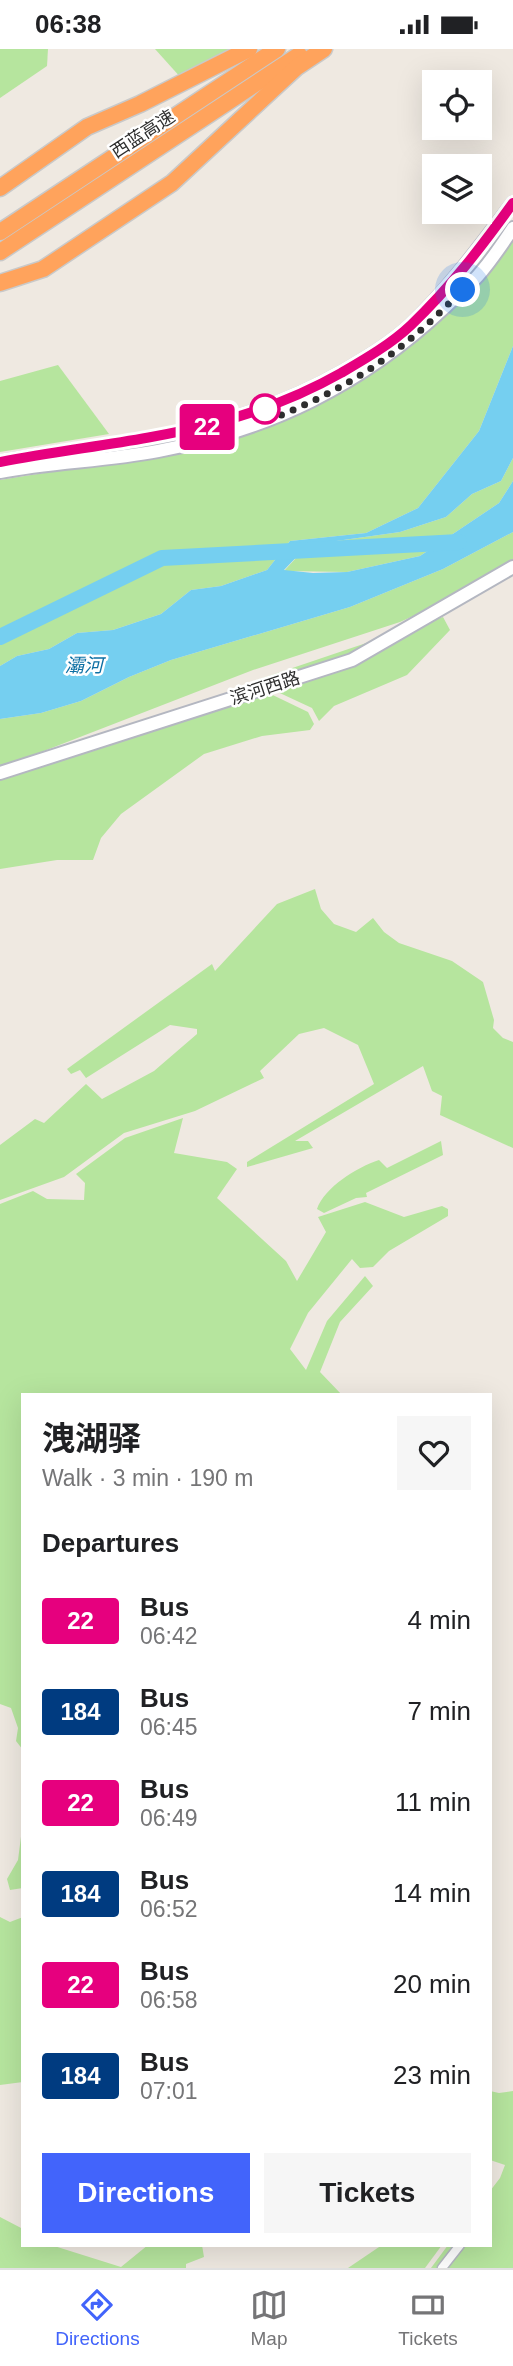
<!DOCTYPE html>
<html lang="en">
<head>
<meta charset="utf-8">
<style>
	:root { --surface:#fff; --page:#f6f6f6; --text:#202124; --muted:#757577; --line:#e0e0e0; --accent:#4264fb }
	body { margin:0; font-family:Helvetica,"Noto Sans SC",sans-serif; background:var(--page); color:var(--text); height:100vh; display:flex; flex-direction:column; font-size:26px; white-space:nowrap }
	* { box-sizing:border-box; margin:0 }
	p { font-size:23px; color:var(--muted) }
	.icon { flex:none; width:38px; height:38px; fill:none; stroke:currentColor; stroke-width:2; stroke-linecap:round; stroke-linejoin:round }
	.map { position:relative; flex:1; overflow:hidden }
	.panel { position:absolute; left:21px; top:1344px; width:471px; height:854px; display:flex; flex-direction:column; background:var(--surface); border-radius:0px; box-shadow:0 7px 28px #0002 }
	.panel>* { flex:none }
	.badge { padding:0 14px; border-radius:5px; font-size:24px; line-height:46px }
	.fabs { position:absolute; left:422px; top:21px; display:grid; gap:14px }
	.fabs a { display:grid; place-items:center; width:70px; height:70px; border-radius:0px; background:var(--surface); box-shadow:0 7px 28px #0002; font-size:35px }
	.you { position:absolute; width:35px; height:35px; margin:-18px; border:5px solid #fff; border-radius:50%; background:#1a73e8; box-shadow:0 0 0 10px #1a73e833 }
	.map>.badge { position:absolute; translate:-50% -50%; box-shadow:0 0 0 4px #fff }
	h2 { padding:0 21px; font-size:26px; line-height:63px }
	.round { display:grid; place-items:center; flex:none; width:74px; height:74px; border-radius:0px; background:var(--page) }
	.headline { display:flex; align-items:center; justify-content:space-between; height:119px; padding:0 21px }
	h1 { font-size:33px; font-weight:700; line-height:52px }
	.cta { display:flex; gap:14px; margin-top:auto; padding:14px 21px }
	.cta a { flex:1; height:80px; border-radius:0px; background:var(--accent); color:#fff; font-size:28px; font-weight:700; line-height:80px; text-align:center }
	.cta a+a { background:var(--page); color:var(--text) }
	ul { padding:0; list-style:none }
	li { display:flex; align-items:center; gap:21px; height:91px; padding:0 21px }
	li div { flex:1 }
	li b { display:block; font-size:26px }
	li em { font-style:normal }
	li .badge { min-width:77px; font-weight:700; text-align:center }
	.status { display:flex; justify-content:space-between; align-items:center; height:49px; padding:0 35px; background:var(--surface); direction:ltr }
	.status svg { height:19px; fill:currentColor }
	.dock { display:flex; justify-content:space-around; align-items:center; height:98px; border-top:2px solid var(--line); background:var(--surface); font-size:19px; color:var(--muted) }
	.dock a { display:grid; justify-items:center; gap:4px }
	.dock .selected { color:var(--accent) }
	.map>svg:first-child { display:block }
	.green { fill:#b6e59e }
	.water { fill:#75cff0 }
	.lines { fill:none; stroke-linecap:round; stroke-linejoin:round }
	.river { stroke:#75cff0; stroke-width:16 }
	.street-casing { stroke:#b4b7c1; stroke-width:11 }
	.secondary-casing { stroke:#b4b7c1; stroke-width:16 }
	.highway-casing { stroke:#c9c9c9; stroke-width:19 }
	.street { stroke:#fff; stroke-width:8 }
	.secondary { stroke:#fff; stroke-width:12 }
	.highway { stroke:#ffa35c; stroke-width:16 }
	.line-casing { stroke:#fff; stroke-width:16 }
	.line { stroke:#e6007e; stroke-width:10 }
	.walk { stroke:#2e2e2e; stroke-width:7; stroke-dasharray:0 12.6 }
	.stop-dot { fill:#fff; stroke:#e6007e; stroke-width:3.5 }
	.labels { text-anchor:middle; stroke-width:5; stroke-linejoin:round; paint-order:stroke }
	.street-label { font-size:18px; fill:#2e2e2e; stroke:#fff }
	.water-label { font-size:19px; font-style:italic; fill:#0d6fa3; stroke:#fff }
</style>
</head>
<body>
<div class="status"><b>06:38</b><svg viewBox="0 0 49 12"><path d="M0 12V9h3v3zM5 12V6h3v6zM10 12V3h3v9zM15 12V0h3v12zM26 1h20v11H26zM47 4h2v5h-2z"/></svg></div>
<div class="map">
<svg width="513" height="2219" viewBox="0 0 513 2219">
	<rect width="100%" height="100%" fill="#efe9e1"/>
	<g class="green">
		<polygon points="0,0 48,0 47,17 0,49"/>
		<polygon points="155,0 240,0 182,30"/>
		<path d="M513 190V297L479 382 418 459 366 484 290 492 267 521 221 537 191 541 161 565 113 581 77 584 49 600 17 607 0 617V431C37 425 74 419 111 414 137 411 165 409 190 403 317 371 438 299 513 190Z"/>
		<polygon points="58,316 109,385 0,403 0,332"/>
		<polygon points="513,409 513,432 499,454 420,507 347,523 284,522 308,496 400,483 446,468 472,445 501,432"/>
		<polygon points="513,483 513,522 400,573 253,621 0,719 0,670 41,664 81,652 129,628 171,611 350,558 443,520"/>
		<polygon points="443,568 450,581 407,626 334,657 319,672 312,659 254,632"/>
		<polygon points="250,635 308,663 314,675 310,681 262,687 204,705 121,765 101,789 93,811 57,811 0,820 0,731"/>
		<polygon points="315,840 321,860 334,875 356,883 373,869 384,883 399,894 452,912 483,933 494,971 493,979 503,989 513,993 513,1099 440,1066 442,1047 432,1042 423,1017 295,1092 308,1092 313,1099 247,1118 247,1113 374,1035 358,996 324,979 299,985 260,1022 264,1029 195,1062 124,1084 64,1128 0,1151 0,1096 35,1070 44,1074 86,1035 102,1050 154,1022 197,985 197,980 170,976 86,1029 80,1021 71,1025 67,1020 212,915 215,922 277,855"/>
		<polygon points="183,1069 174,1104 227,1113 237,1120 217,1149 286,1212 297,1232 326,1183 318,1168 365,1153 404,1168 442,1157 448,1160 448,1167 389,1202 373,1218 360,1219 352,1210 308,1264 290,1300 306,1321 327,1272 365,1227 373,1237 340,1273 320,1323 342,1346 23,1346 23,1701 16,1692 18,1679 11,1659 0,1655 0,1155 33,1142 47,1150 84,1151 85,1134 76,1125 125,1089"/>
		<path d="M441 1092 443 1106 366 1144 367 1148 356 1149 324 1164 317 1160C324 1139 357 1118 379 1111L387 1119Z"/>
		<polygon points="23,1772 23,1839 10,1841 7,1830 18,1811"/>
		<polygon points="0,1868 10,1873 23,1868 23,2033 0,2036"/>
		<polygon points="490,2042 499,2044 513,2042 513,2219 431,2219 448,2196 490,2196 490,2142 500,2129 505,2116 490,2111"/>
		<polygon points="0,2168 23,2180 23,2196 51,2196 121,2218 148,2196 202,2196 204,2208 186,2215 186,2219 0,2219"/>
		<polygon points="382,2196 442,2196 425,2219 348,2219"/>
	</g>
	<polygon class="water" points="513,297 513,409 501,432 472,445 446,468 400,483 308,496 284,521 313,524 347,523 420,507 499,454 513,432 513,483 443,520 350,558 171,611 129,628 81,652 41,664 0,670 0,617 17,607 49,600 77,584 113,581 161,565 191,541 221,537 267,521 290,492 366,484 418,459 479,382"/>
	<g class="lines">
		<polyline class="river" points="0,588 162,509 459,493"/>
		<defs>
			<polyline id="street" points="442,2219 460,2196"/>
			<g id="secondary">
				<path d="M0 413C123 392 229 387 341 324 365 310 391 295 411 276 450 239 481 196 513 154"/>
				<path d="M0 423C52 413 106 412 158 402 269 381 362 336 444 259 456 247 471 236 482 222 493 209 503 194 513 179"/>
				<polyline points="0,724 352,611 513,518"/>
			</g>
			<g id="highway">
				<polyline points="0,139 87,78 140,55 249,0"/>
				<polyline points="0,183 277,0"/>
				<polyline points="0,203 299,6"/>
				<polyline points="0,234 43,220 172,134 297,18 324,0"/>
			</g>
		</defs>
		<use href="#street" class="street-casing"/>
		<use href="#secondary" class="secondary-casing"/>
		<use href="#highway" class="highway-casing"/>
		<use href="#street" class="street"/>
		<use href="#secondary" class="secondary"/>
		<use href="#highway" class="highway"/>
	</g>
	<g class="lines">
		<defs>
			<path id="line" d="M0 413C122 390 230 387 341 324 365 310 391 295 411 276 450 239 482 197 513 154"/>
		</defs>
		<use href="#line" class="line-casing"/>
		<use href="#line" class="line"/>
		<path class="walk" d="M265 360 269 371C317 352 364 328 404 295 425 279 444 259 463 241"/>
	</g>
	<circle class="stop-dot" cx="265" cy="360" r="14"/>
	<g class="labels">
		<g class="street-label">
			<text transform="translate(143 85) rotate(-33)" y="6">西蓝高速</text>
			<text transform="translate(265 639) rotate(-18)" y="6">滨河西路</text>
		</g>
		<g class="water-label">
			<text x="84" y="623">灞河</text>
		</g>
	</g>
</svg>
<div class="fabs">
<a><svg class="icon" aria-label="locate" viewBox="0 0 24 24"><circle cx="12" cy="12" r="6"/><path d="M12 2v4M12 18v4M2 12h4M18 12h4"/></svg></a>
<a><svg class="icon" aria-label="layers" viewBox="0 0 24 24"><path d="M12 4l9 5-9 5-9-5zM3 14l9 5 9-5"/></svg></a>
</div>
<div class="you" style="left:463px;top:241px"></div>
<b class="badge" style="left:207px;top:378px;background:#e6007e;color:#fff">22</b>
<section class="panel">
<div class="headline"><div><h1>洩湖驿</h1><p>Walk · 3 min · 190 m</p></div><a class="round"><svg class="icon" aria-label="heart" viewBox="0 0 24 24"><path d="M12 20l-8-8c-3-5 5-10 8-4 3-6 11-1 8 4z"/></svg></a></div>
<h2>Departures</h2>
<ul>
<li><span class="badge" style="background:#e6007e;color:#fff">22</span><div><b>Bus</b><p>06:42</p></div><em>4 min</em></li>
<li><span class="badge" style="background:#003b80;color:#fff">184</span><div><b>Bus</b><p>06:45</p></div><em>7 min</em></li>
<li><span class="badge" style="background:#e6007e;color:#fff">22</span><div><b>Bus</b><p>06:49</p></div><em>11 min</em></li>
<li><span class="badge" style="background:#003b80;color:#fff">184</span><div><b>Bus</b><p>06:52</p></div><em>14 min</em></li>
<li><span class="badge" style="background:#e6007e;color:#fff">22</span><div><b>Bus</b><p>06:58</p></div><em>20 min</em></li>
<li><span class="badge" style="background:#003b80;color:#fff">184</span><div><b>Bus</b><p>07:01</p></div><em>23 min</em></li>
</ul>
<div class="cta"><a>Directions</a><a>Tickets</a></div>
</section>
</div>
<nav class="dock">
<a class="selected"><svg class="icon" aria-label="directions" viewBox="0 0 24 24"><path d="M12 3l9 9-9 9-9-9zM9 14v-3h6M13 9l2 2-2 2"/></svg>Directions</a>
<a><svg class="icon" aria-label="map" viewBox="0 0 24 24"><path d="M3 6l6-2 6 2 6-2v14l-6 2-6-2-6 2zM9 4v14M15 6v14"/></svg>Map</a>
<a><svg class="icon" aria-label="tickets" viewBox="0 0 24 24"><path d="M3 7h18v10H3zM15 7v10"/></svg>Tickets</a>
</nav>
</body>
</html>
